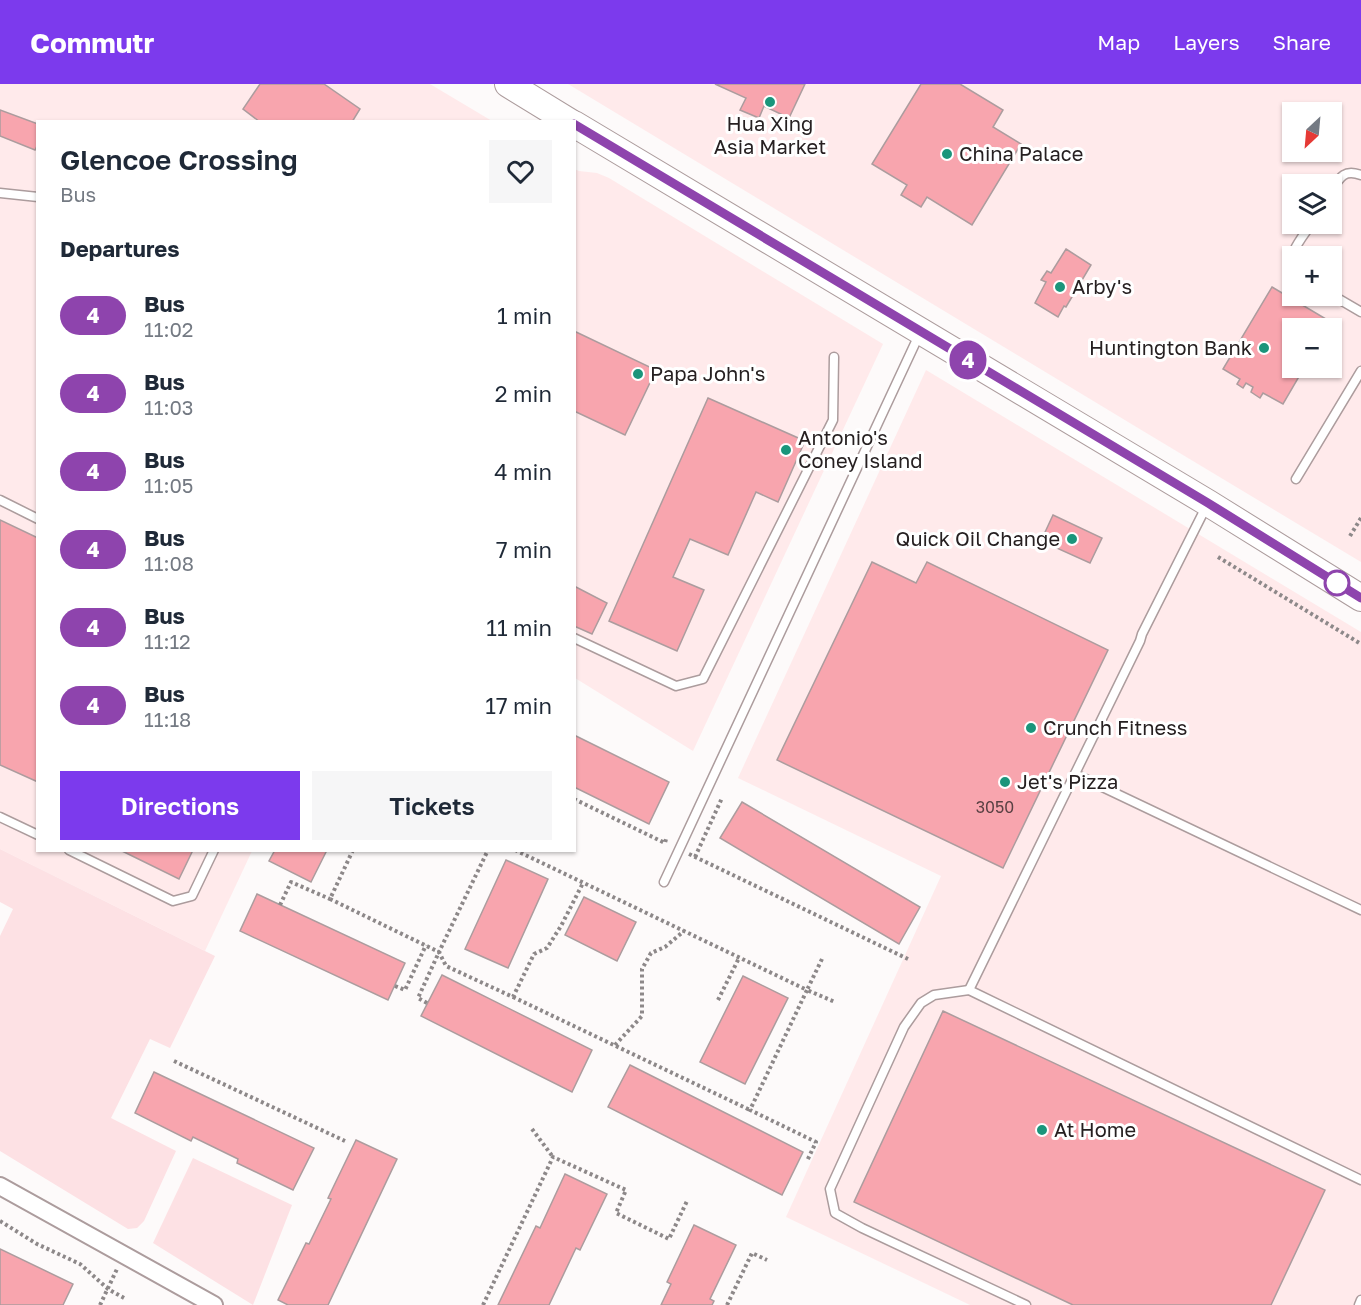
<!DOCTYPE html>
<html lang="en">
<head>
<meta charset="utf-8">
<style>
	:root { --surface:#fff; --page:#f6f6f7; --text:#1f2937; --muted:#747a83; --accent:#7c3aed }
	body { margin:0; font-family:"Golos Text",sans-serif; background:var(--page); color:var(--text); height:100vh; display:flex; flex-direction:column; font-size:22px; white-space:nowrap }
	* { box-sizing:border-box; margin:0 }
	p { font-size:20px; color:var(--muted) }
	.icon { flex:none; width:33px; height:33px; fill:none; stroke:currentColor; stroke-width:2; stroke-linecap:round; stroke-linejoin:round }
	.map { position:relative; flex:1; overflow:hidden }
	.panel { position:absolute; left:36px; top:36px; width:540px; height:732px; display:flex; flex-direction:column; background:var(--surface); border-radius:0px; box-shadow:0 2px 4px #0004 }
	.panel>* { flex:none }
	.badge { padding:0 12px; border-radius:20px; font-size:21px; line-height:39px }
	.needle { width:39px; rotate:206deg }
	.fabs { position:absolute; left:1282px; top:18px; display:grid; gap:12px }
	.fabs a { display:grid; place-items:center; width:60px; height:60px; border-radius:0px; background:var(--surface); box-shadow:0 2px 4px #0004; font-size:30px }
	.map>.badge { position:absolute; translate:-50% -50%; box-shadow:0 0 0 3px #fff }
	h2 { padding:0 24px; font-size:22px; line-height:54px }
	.round { display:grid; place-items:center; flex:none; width:63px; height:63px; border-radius:0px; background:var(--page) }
	.overview { display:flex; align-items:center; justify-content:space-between; height:102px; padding:0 24px }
	h1 { font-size:28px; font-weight:600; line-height:45px }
	.cta { display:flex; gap:12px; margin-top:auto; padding:12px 24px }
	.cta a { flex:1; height:69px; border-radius:0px; background:var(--accent); color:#fff; font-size:24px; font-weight:600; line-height:69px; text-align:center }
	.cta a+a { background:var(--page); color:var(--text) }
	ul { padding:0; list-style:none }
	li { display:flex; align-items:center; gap:18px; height:78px; padding:0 24px }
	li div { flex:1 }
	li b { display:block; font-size:22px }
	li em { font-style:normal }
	li .badge { min-width:66px; font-weight:700; text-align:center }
	header { display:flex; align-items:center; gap:36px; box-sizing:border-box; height:84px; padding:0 30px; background:var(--accent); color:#fff }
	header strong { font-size:28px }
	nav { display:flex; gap:33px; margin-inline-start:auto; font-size:21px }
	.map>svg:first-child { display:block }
	.built { fill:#ffeaeb; fill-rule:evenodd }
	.green { fill:#fde1e4 }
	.building { fill:#f8a5ae; stroke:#ac9c9e; stroke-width:1.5 }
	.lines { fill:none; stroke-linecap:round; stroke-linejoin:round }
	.lane-casing { stroke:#ac9c9d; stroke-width:11 }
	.street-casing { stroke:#ac9c9d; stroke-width:20 }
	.primary-casing { stroke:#ac9c9d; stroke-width:28 }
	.path { stroke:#8d8889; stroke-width:4; stroke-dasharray:3 3; stroke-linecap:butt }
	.lane { stroke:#fff; stroke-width:8 }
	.street { stroke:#fff; stroke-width:16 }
	.primary { stroke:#fff; stroke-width:26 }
	.line-casing { stroke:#fff; stroke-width:14 }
	.line { stroke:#8e44ad; stroke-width:9 }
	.poi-dot { fill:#1b957b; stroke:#fff; stroke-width:2 }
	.stop-dot { fill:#fff; stroke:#8e44ad; stroke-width:3 }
	.labels { text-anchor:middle; stroke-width:6; stroke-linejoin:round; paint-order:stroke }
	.number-label { font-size:16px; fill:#5a4144 }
	.poi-label { font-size:20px; fill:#262021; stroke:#fff; text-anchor:start }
</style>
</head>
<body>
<header>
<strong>Commutr</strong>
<nav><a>Map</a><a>Layers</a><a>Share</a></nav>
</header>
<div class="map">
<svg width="1361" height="1221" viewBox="0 0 1361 1221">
	<rect width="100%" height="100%" fill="#fdfafa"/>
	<g class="built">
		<polygon points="0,0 430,0 492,37 38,38 38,766 252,767 205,867 0,765"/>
		<path d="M568 0H1361V478L1143 347ZM1293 28H1332V68H1293ZM1293 100H1332V140H1293ZM1293 172H1332V212H1293ZM1293 244H1332V284H1293Z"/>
		<polygon points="574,85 579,87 597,89 609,94 883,260 693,667 575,594"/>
		<polygon points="926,286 1361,548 1361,1221 970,1221 786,1133 941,792 738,694"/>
	</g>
	<g class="green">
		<polygon points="0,765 215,872 170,964 150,955 111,1034 176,1067 144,1137 137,1144 128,1145 0,1067 0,852 13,825 0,818"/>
		<polygon points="193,1074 292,1121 253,1221 153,1159"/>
	</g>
	<g class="building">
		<polygon points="260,0 324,0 360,25 352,38 260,38 243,25"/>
		<polygon points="715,0 805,0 789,34 764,22 759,34 740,26 746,14"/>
		<polygon points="921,0 960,0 1003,26 993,43 1021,60 972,141 927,113 921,123 901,111 907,101 872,80"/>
		<polygon points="0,26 38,40 38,60 35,66 0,52"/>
		<polygon points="1066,165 1091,181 1066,223 1064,222 1058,233 1035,219 1046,198 1041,196 1047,187 1051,189"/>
		<polygon points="1272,203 1331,238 1327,244 1293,244 1293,284 1304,284 1283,320 1263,309 1260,314 1251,308 1253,303 1246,299 1243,304 1237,300 1240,295 1223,285"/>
		<polygon points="574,247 656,286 625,351 574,327"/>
		<polygon points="708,314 805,357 778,418 756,408 728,471 690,455 673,493 704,506 677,567 609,537"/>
		<polygon points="1053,431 1102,454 1090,479 1041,457"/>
		<polygon points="0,436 38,454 38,698 0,681"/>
		<polygon points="872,478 916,499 927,478 1108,566 1003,784 777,676"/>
		<polygon points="574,502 607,519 592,550 574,542"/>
		<polygon points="574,651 669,698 649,740 574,703"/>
		<polygon points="742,718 920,823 899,860 720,754"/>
		<polygon points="120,766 193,766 179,795"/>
		<polygon points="275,766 327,766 311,798 269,777"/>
		<polygon points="506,776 548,795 508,884 465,865"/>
		<polygon points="257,810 405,879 388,916 240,847"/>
		<polygon points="584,813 636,838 617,877 565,851"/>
		<polygon points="442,891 592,966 572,1008 421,932"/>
		<polygon points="743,892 788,914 745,1000 700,978"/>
		<polygon points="943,927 1325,1106 1271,1221 1073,1221 854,1118"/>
		<polygon points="630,981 803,1068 782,1111 608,1023"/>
		<polygon points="154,988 314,1064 293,1106 237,1079 238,1075 193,1053 191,1057 135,1029"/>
		<polygon points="356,1056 397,1075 328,1221 288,1221 278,1216 306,1159 309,1160 331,1115 328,1114"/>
		<polygon points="565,1090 607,1110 580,1166 576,1164 549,1221 498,1221 536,1142 540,1144"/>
		<polygon points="694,1141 736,1161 710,1215 714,1217 712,1221 661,1221 671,1200 667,1198"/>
		<polygon points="0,1165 73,1200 63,1221 0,1221"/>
	</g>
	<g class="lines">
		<defs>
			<g id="lane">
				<path d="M1332 106C1340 93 1344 85 1361 91"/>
				<polyline points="0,109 38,113"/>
				<path d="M1293 185C1287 169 1303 153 1311 140"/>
				<polyline points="1332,211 1361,228"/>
				<polyline points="1296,395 1361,287"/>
				<polyline points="0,416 38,435"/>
				<polyline points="1206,423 1142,550 1140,557 969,906 1361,1096"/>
				<polyline points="574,554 676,602 703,595 833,336 834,273"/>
				<polyline points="1075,690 1361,826"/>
				<polyline points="0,733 38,751"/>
				<polyline points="69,766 173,817 192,812 214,766"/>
				<polyline points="664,798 919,251"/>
				<polyline points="969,906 934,911 921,919 904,943 830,1105 835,1129 862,1144 1026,1221"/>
				<polyline points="1359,1221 1361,1216"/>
			</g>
			<polyline id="street" points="0,1102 214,1221"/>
			<g id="primary">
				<polyline points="508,0 570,38"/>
				<polyline points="574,40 1208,419 1361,514"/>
			</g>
		</defs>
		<use href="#lane" class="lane-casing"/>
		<use href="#street" class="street-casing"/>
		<use href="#primary" class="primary-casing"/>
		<g class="path">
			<polyline points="1350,452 1361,434"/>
			<polyline points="1218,473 1361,560"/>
			<polyline points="574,715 665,759 666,755"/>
			<polyline points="353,766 330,815 439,868 488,766"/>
			<polyline points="515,766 807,906 750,1026 816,1058 807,1077"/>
			<polyline points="689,770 908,875"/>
			<polyline points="695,773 722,714"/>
			<polyline points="280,821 291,798 330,815"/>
			<polyline points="822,875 807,906 835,918"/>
			<polyline points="395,902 405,906 426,861"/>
			<polyline points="513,913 750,1026"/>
			<polyline points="718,916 739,874"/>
			<polyline points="427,919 418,914 439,868 446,882 513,913 534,870 547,864 561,842 583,799"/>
			<polyline points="615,961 642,932 642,885 651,869 665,863 684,847"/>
			<polyline points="174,977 345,1057"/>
			<polyline points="532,1045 553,1073"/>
			<polyline points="0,1137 37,1160 80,1180 108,1205 124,1214"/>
			<polyline points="100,1221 117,1185"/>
			<polyline points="483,1221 553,1073 626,1106 616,1129 669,1155 687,1117"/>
			<polyline points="727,1221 752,1169 767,1176"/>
		</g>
		<use href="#lane" class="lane"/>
		<use href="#street" class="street"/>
		<use href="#primary" class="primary"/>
	</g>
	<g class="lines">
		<defs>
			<polyline id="line" points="574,40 1208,419 1361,514"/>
		</defs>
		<use href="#line" class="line-casing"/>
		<use href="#line" class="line"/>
	</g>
	<g class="poi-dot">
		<circle cx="770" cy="18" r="6"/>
		<circle cx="947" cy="70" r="6"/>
		<circle cx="1060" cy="203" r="6"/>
		<circle cx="1264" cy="264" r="6"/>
		<circle cx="638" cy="290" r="6"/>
		<circle cx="786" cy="366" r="6"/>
		<circle cx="1072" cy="455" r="6"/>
		<circle cx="1031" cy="644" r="6"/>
		<circle cx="1005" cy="698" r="6"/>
		<circle cx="1042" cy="1046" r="6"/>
	</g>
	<circle class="stop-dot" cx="1337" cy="499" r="12"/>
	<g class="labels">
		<g class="number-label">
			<text x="995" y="729">3050</text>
		</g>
		<g class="poi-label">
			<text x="770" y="47" text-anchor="middle">Hua Xing<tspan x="770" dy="23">Asia Market</tspan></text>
			<text x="959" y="77">China Palace</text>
			<text x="1072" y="210">Arby's</text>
			<text x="1252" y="271" text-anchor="end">Huntington Bank</text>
			<text x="650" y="297">Papa John's</text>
			<text x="798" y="361">Antonio's<tspan x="798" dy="23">Coney Island</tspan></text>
			<text x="1060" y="462" text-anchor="end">Quick Oil Change</text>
			<text x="1043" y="651">Crunch Fitness</text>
			<text x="1017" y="705">Jet's Pizza</text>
			<text x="1054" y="1053">At Home</text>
		</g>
	</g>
</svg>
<div class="fabs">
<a><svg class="needle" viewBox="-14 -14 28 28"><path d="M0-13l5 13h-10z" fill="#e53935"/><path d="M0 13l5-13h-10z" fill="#747a83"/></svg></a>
<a><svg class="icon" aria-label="layers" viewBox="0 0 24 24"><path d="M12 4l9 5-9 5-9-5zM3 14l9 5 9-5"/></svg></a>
<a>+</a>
<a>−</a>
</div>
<b class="badge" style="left:968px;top:276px;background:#8e44ad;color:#fff">4</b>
<section class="panel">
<div class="overview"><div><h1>Glencoe Crossing</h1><p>Bus</p></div><a class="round"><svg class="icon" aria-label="heart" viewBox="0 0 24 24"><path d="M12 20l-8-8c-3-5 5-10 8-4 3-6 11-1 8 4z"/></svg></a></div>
<h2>Departures</h2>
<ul>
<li><span class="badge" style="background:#8e44ad;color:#fff">4</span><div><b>Bus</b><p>11:02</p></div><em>1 min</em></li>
<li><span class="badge" style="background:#8e44ad;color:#fff">4</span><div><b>Bus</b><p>11:03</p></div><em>2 min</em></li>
<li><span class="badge" style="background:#8e44ad;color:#fff">4</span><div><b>Bus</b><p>11:05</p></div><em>4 min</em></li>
<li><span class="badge" style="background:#8e44ad;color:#fff">4</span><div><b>Bus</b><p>11:08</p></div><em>7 min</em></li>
<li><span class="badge" style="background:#8e44ad;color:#fff">4</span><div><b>Bus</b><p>11:12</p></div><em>11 min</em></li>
<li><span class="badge" style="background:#8e44ad;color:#fff">4</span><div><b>Bus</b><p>11:18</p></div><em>17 min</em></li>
</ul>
<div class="cta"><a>Directions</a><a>Tickets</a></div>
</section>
</div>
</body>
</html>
